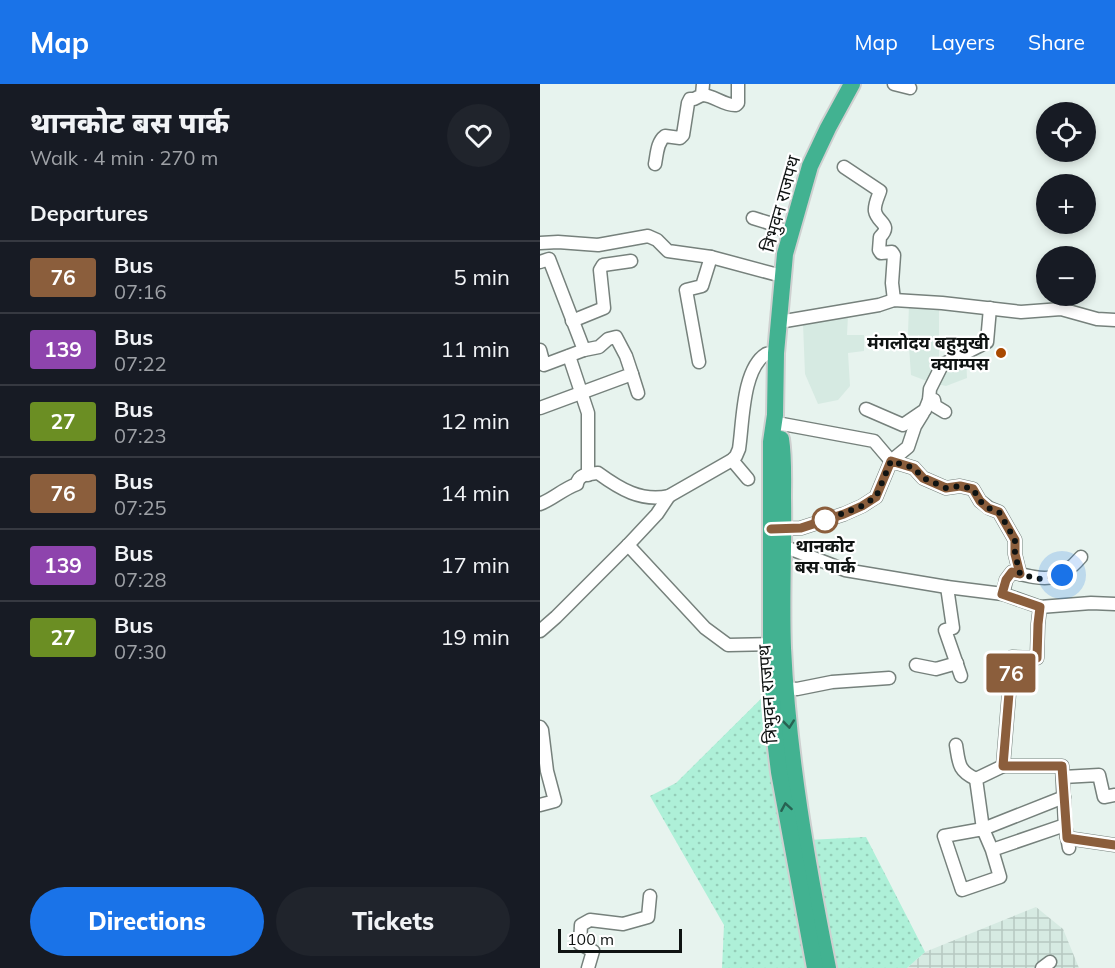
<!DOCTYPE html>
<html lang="en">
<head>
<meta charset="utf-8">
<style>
	:root { --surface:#171b24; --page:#20242c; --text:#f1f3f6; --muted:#9ea1a6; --line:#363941; --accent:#1a73e8 }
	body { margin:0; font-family:Mulish,"Noto Sans Devanagari",sans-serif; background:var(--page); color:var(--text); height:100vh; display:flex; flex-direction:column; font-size:22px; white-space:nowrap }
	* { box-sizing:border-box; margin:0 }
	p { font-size:20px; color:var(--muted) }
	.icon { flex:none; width:33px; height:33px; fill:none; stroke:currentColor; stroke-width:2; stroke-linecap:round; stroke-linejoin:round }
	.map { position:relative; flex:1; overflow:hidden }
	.panel { display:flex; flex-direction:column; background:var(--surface); width:540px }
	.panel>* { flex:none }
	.badge { padding:0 12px; border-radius:4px; font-size:21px; line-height:39px }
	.buttons { position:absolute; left:496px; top:18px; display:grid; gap:12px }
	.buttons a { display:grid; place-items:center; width:60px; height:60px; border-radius:50%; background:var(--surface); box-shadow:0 3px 9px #0003; font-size:30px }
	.scale { position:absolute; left:18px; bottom:15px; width:124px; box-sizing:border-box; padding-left:6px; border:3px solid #0f1312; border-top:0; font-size:16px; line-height:21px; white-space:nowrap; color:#0f1312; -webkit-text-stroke:4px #fff; paint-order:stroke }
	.you { position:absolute; width:30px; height:30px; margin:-15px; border:4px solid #fff; border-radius:50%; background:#1a73e8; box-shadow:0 0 0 9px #1a73e833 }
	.map>.badge { position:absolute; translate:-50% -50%; box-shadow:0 0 0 3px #fff }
	h2 { padding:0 30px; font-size:22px; line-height:54px }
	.round { display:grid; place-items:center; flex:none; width:63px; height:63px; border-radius:32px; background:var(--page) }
	.summary { display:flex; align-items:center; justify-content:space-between; height:102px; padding:0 30px }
	h1 { font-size:28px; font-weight:800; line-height:45px }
	.cta { display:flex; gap:12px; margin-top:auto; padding:12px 30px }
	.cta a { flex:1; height:69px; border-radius:36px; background:var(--accent); color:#fff; font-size:24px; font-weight:800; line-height:69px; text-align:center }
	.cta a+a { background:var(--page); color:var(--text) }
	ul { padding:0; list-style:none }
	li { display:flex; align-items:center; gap:18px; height:72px; padding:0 30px; border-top:2px solid var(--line) }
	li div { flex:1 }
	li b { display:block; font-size:22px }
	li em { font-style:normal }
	li .badge { min-width:66px; font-weight:700; text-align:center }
	header { display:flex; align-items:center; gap:36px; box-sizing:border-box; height:84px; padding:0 30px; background:var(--accent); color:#fff }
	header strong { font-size:28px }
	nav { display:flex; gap:33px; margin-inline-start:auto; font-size:21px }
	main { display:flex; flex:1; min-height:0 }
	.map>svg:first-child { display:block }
	.built { fill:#d6eae2 }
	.industrial { fill:url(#industrial-grid) }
	.grass { fill:url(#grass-dots) }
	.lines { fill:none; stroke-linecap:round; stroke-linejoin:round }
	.minor-casing { stroke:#76817c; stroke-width:15 }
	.highway-casing { stroke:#cfd0d0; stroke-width:20 }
	.minor { stroke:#fff; stroke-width:12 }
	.highway { stroke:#42b291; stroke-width:16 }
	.oneway { stroke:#286252 }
	.line-casing { stroke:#fff; stroke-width:14 }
	.line { stroke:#8b5e3c; stroke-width:9 }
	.walk { stroke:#0f1312; stroke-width:6; stroke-dasharray:0 10.8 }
	.poi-dot { fill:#a94900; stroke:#fff; stroke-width:2 }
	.stop-dot { fill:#fff; stroke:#8b5e3c; stroke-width:3 }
	.labels { text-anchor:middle; stroke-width:4.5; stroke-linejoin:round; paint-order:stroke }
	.street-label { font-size:18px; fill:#0f1312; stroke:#fff }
	.poi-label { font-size:18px; font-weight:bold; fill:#0f1312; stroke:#fff; text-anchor:end }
	.stop-label { font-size:18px; font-weight:bold; fill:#0f1312; stroke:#fff }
</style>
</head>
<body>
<header>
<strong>Map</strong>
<nav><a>Map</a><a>Layers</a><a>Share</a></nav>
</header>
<main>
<section class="panel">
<div class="summary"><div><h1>थानकोट बस पार्क</h1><p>Walk · 4 min · 270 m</p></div><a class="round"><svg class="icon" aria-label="heart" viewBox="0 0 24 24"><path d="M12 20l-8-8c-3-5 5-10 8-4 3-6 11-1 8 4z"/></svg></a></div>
<h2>Departures</h2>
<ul>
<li><span class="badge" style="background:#8b5e3c;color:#fff">76</span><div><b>Bus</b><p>07:16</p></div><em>5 min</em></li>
<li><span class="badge" style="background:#8e44ad;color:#fff">139</span><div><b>Bus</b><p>07:22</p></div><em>11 min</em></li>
<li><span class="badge" style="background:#6b8e23;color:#fff">27</span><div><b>Bus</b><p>07:23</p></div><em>12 min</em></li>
<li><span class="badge" style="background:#8b5e3c;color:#fff">76</span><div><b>Bus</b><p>07:25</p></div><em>14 min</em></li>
<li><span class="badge" style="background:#8e44ad;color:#fff">139</span><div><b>Bus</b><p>07:28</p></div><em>17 min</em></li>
<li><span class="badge" style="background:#6b8e23;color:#fff">27</span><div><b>Bus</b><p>07:30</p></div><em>19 min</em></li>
</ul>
<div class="cta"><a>Directions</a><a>Tickets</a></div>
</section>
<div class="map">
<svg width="575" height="884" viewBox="0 0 575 884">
	<defs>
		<pattern id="industrial-grid" width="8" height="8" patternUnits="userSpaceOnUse" patternTransform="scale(1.5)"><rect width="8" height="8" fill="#d6eae2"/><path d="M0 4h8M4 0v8" fill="none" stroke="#b6c8c1"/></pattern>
		<pattern id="grass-dots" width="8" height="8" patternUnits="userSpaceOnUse" patternTransform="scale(1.5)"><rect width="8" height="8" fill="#aef0d8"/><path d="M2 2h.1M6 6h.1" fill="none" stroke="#94cdb8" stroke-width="1.8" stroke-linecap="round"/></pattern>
	</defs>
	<rect width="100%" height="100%" fill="#e7f3ee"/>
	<g class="built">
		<polygon points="369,220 399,225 399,284 426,271 427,294 406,302 392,299 371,291 368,249"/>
		<polygon points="308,232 307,251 324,251 324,267 308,269 310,302 298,316 278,320 265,290 263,240"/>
	</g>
	<polygon class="industrial" points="496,823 523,845 539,884 367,884 385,868"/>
	<polygon class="grass" points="247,589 268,756 326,753 385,868 367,884 182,884 184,841 110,712 136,699"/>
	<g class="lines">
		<defs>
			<g id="minor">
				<polyline points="354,0 370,4"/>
				<path d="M162 11C174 11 184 22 196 21L198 19V0"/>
				<path d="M115 80C117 70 117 58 125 52L140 54 143 51 148 19 150 15H154L162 11 163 0"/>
				<path d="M304 83 340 107C338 113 334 121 335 127 337 139 353 140 340 153L339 166 341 169 352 168 354 171 352 199 354 216"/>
				<polyline points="213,134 229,139 250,150"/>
				<polyline points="0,159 18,158 58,161 108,152 117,156 128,167 171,173 242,192"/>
				<polyline points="0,178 9,175 44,266 4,281 0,266"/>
				<polyline points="32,237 64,224 60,186 63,181 91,177"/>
				<polyline points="239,238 339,221 354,216 402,219 481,228 521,225 557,235 575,236"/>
				<polyline points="29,272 48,329 48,391"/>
				<polyline points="159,278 146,206 162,202 171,173"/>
				<polyline points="92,290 98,309"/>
				<polyline points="389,316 394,316 395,322 405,328"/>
				<polyline points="0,324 92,290 86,272 76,253 68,255 59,263 44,266"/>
				<polyline points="326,325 363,341 385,326 389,316 390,305 402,281 447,258 450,224"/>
				<polyline points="192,376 208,395"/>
				<polyline points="351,377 374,384 383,394 406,404 420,402 433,405 440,417 449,424 459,428 475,456 475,470 480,490"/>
				<polyline points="351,377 368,363 375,342 383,329"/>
				<path d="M0 420C13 415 23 405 37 400 38 390 49 390 58 389 80 405 101 418 129 412L192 376 196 372 199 365C203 340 202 285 226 270 228 269 234 269 236 269"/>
				<polyline points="235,445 261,444 304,430 322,422 336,413 351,377 334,357 237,339"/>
				<polyline points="88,461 165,544 188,561 231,560"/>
				<polyline points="243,462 305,486 407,503 463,510 500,523 551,519 575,520"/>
				<polyline points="407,503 413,544 405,546 421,592"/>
				<path d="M463 510 466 496 472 488C504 496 518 500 541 473"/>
				<polyline points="500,523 498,540 497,574 472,573 463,682 522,682 525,741 529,764"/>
				<polyline points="0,547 16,533 88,461 117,430 129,412"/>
				<polyline points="376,581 396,585 417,579"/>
				<polyline points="245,604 257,605 292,598 349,594"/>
				<polyline points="0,643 2,646 7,687 15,717 0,721"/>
				<path d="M416 661C419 679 418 687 436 695"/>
				<polyline points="463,682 436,695 443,745 524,713"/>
				<polyline points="523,693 559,691 564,713 575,711"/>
				<polyline points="527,754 575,761"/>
				<polyline points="452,766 443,745 404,752 422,806 460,793 452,766 525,741"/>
				<polyline points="48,884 53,867 40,860 41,841 50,836 83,840 108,833 110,812"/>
				<polyline points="502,884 510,878"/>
			</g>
			<g id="highway">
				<path d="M241 355C244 374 243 395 243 414 244 464 241 514 243 564 248 672 267 779 288 884"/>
				<polyline points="275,884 239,688 235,655 231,603 231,358 235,331 236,269 245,170 270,82 288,44 312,0"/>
			</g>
		</defs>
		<use href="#minor" class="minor-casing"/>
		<use href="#highway" class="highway-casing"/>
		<use href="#minor" class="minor"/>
		<use href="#highway" class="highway"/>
	</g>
	<defs><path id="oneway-chevron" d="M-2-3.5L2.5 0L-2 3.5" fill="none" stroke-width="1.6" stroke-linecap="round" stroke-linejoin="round" transform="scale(1.5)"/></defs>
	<g class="oneway">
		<use href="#oneway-chevron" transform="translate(249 640) rotate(84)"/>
		<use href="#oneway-chevron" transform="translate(246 723) rotate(-100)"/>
	</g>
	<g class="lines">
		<defs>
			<polyline id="line" points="231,445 261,444 304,430 322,422 336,413 351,377 374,384 383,394 406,404 420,402 433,405 440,417 448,424 459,428 475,456 475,470 480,490 472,488 466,496 462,510 500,523 498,540 497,574 472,573 463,682 522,682 527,754 575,761"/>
		</defs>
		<use href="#line" class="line-casing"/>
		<use href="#line" class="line"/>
		<polyline class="walk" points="285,436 283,437 322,422 336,413 351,377 374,384 383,394 406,404 420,402 433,405 440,417 448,424 459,428 475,456 475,470 480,490 498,495 522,491"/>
	</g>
	<circle class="poi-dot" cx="461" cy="269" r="6"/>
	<circle class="stop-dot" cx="285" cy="436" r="12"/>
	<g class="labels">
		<g class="street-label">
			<text transform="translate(241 120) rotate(-74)" y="6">त्रिभुवन राजपथ</text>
			<text transform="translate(228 610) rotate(-94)" y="6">त्रिभुवन राजपथ</text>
		</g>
		<g class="poi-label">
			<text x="449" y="265">मंगलोदय बहुमुखी<tspan x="449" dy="21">क्याम्पस</tspan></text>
		</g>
		<g class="stop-label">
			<text x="285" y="468">थानकोट<tspan x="285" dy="21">बस पार्क</tspan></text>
		</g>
	</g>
</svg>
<div class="buttons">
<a><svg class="icon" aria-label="locate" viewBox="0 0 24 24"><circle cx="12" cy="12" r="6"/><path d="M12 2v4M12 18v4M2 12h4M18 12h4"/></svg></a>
<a>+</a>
<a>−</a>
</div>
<div class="scale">100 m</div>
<div class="you" style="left:522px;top:491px"></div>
<b class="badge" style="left:471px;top:589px;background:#8b5e3c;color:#fff">76</b>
</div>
</main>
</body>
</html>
